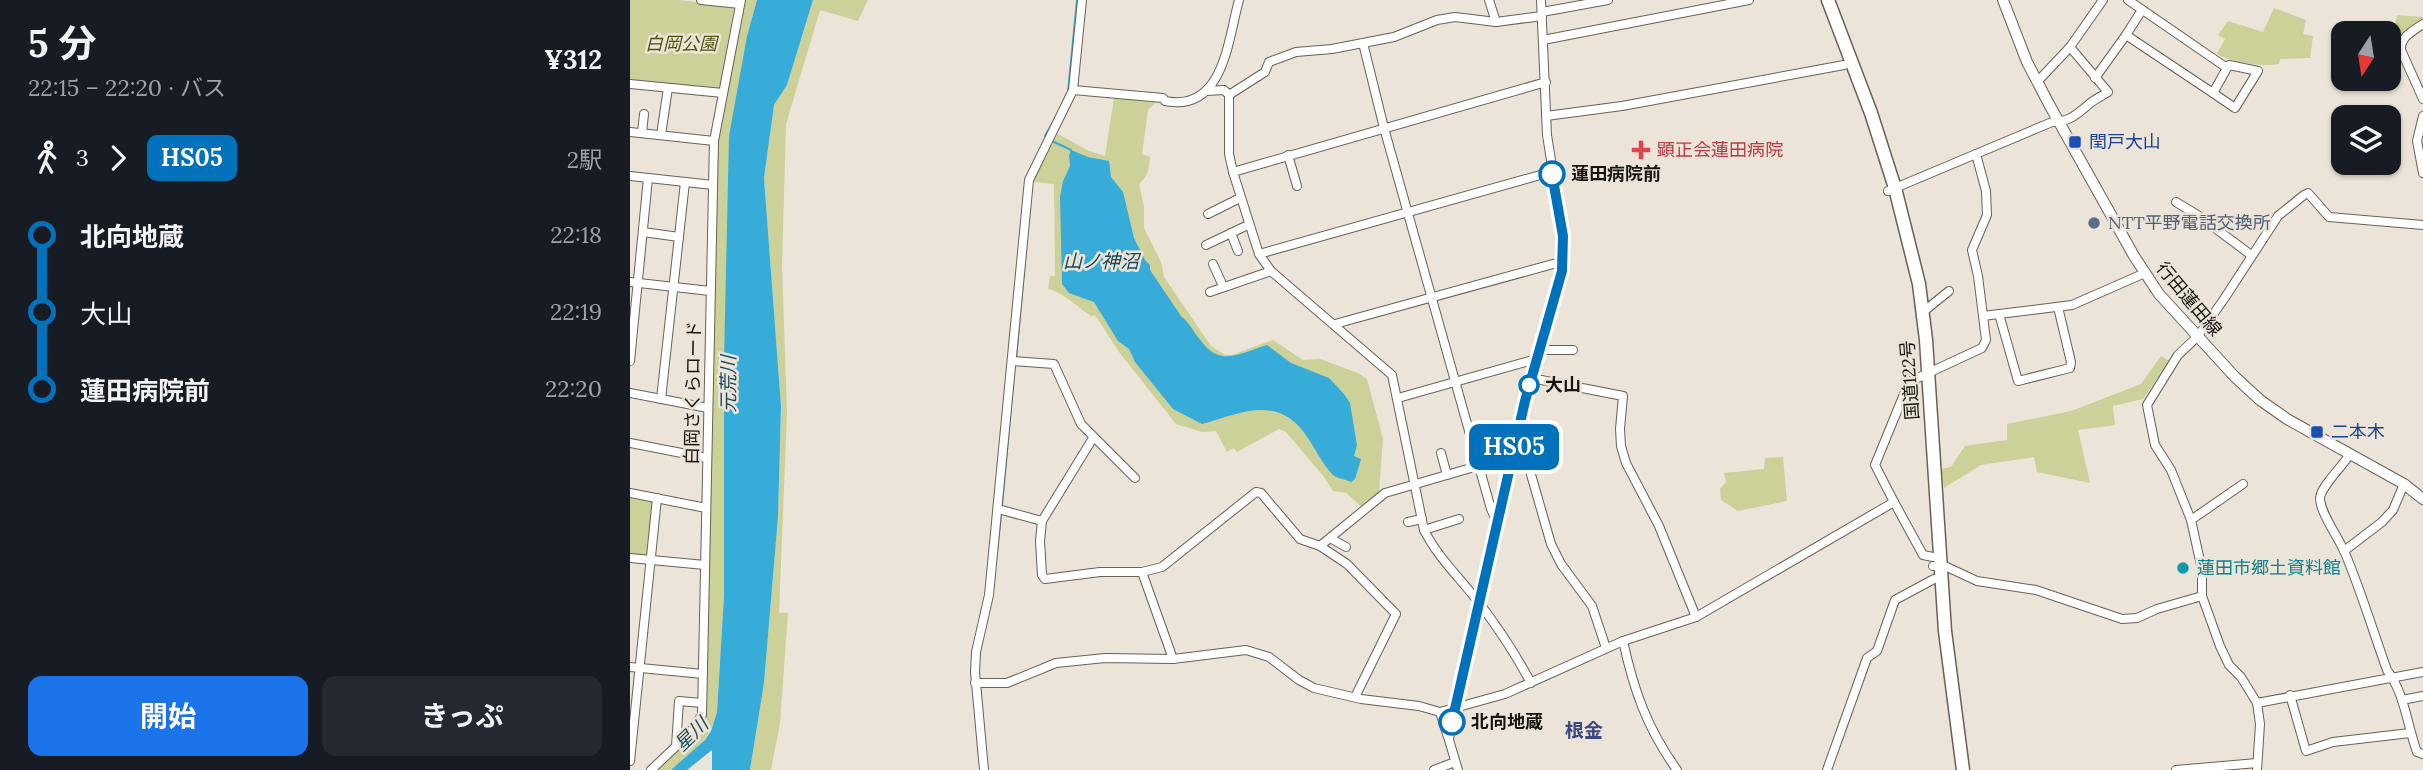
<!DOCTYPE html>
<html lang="ja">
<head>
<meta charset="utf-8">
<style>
	:root { --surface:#171b24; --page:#242831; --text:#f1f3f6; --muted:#9ea1a6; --accent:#1a73e8 }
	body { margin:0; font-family:Lora,"Noto Sans JP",serif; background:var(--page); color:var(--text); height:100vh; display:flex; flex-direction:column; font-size:26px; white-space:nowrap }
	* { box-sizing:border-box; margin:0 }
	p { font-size:23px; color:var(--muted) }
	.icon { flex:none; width:38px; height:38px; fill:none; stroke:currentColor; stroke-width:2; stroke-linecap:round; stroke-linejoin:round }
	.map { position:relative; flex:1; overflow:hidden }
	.details { display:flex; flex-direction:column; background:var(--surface); width:630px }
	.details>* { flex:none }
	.badge { padding:0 14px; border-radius:10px; font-size:24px; line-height:46px }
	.needle { width:46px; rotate:192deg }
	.tools { position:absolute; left:1701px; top:21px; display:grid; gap:14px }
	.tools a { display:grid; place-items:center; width:70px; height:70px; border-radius:14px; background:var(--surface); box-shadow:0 2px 5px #0004; font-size:35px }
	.map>.badge { position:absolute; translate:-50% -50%; box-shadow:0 0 0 4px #fff }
	.legs { display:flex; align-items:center; gap:10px; height:77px; padding:0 28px; font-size:23px }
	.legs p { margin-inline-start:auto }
	.head { display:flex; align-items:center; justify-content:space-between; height:119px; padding:0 28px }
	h1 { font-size:38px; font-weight:700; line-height:52px }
	.primary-button { display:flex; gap:14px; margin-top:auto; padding:14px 28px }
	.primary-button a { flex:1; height:80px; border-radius:14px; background:var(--accent); color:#fff; font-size:28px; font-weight:700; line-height:80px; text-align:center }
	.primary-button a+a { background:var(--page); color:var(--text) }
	ul { padding:0 28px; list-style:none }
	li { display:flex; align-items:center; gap:24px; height:77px; font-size:26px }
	li i { display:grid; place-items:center; width:10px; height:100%; margin:0 9px; background:currentColor }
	li i::after { content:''; width:18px; height:18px; margin:-9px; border:5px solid; border-radius:50%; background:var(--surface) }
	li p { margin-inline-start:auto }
	li:first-child i { background:linear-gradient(#0000 50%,currentColor 0) }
	li:last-child i { background:linear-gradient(currentColor 50%,#0000 0) }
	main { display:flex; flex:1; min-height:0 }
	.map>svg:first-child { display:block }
	.green { fill:#cbd198 }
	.water { fill:#37acd9 }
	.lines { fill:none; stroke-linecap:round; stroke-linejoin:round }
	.stream { stroke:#37acd9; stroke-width:2 }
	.minor-casing { stroke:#686157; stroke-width:10 }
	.major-casing { stroke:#686157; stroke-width:12 }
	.highway-casing { stroke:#686157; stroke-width:15 }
	.minor { stroke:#fff; stroke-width:8 }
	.major { stroke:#fff; stroke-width:10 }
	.highway { stroke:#fff; stroke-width:12 }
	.line-1-casing { stroke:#fff; stroke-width:16 }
	.line-1 { stroke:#0072bc; stroke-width:10 }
	.transit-dot { fill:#1a4fb4; stroke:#ece4d8; stroke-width:2.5 }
	.health-dot { fill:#e0444e; stroke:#ece4d8; stroke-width:2.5 }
	.stop-1-dot { fill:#fff; stroke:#0072bc; stroke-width:3.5 }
	.service-dot { fill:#5c6f8a; stroke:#ece4d8; stroke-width:2.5 }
	.culture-dot { fill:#0f9aa8; stroke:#ece4d8; stroke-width:2.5 }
	.labels { text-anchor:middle; stroke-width:5; stroke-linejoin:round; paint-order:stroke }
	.park-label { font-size:18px; font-style:italic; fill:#50540a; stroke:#ece4d8 }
	.transit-label { font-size:18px; fill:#164399; stroke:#ece4d8; text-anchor:start }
	.health-label { font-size:18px; fill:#be3a42; stroke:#ece4d8; text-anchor:start }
	.stop-label { font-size:18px; font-weight:bold; fill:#171410; stroke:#ece4d8; text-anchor:start }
	.service-label { font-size:18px; fill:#4e5e75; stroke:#ece4d8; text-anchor:start }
	.street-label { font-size:18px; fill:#171410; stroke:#ece4d8 }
	.culture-label { font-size:18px; fill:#0d838f; stroke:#ece4d8; text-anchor:start }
	.water-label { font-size:19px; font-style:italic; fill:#19495c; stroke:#ece4d8 }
	.neighbourhood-label { font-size:19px; font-weight:bold; fill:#3b4682; stroke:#ece4d8 }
</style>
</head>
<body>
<main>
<section class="details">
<div class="head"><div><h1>5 分</h1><p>22:15 – 22:20 · バス</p></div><b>¥312</b></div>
<div class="legs"><svg class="icon" aria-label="walk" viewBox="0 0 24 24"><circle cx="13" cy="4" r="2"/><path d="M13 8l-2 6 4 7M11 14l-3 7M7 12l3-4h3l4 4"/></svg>3<svg class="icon" aria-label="forward" viewBox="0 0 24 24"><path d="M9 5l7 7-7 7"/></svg><b class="badge" style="background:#0072bc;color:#fff">HS05</b><p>2駅</p></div>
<ul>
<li><i style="color:#0072bc"></i><b>北向地蔵</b><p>22:18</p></li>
<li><i style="color:#0072bc"></i><span>大山</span><p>22:19</p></li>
<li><i style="color:#0072bc"></i><b>蓮田病院前</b><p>22:20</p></li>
</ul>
<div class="primary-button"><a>開始</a><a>きっぷ</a></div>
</section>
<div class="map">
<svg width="1793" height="770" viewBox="0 0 1793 770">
	<rect width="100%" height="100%" fill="#ece4d8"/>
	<g class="green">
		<polygon points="0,0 47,0 104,6 90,89 0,82"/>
		<polygon points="114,0 127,0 117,36 94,596 87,712 81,730 70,745 42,770 26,770 74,715 87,139"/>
		<polygon points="183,0 238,0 228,21 190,10 156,124 152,265 157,413 149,613 158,613 150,723 141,770 120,770 134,683 148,517 151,406 134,178 144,105 157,85"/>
		<path d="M1644 8 1676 20 1673 34 1683 36 1680 58 1650 59 1649 64C1630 67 1604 63 1587 54L1595 39 1588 35 1598 21 1633 32Z"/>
		<path d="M1767 15 1793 17V20C1780 28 1768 33 1768 50L1759 54V33L1750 32 1764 33Z"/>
		<path d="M484 98 526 102 518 110 512 154 520 157C519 169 518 176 509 184L514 207V228L531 262 534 277 581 346 595 355H602L643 340 673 360 690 359 728 373 737 379 753 439 749 492 731 506 716 493 703 491 694 477 656 432 649 429 607 452 604 448 597 452 586 431 572 432 546 424 489 352 465 315 461 316C449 308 431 291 418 289L420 276H425L424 184 404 182V179L428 134 459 151 475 156Z"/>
		<polygon points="1531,356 1539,361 1513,399 1483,406 1485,425 1448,430 1460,483 1407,472 1404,457 1351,465 1314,488 1311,469 1321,467 1335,446 1377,440 1377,424 1441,411 1511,384"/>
		<polygon points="1153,457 1157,501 1108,511 1091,500 1090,489 1096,482 1094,473 1134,469 1135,458"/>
		<polygon points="0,497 24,501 17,558 0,557"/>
	</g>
	<g class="water">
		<polygon points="127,0 183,0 157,85 144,105 134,178 151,406 148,517 134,683 120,770 82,770 82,750 57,770 41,770 75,740 81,731 87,712 94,596 94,360 99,136 117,36"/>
		<path d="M441 150 458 157 479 161 481 177 493 192 504 238 515 260 520 265V270L551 316C560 323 564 333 572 342 591 368 612 352 637 345L661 363 699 378 714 394 720 403 727 445 724 456 731 459 725 479 721 482C715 479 705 478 702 474 692 463 686 450 678 438 649 394 614 412 572 424L543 409 505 362 499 349 488 341 464 302 439 293 432 284 430 197 433 181 440 166 439 155Z"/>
	</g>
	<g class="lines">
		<g class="stream">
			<polyline points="438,92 447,0"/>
			<polyline points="418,137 415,136 423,122"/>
			<polyline points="422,141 441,150"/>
			<polyline points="386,359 395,260"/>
			<polyline points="372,506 384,372"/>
			<polyline points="366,561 371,515"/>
		</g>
		<defs>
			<g id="minor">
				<polyline points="71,0 110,4"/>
				<polyline points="859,0 866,22"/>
				<polyline points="1498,0 1597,68 1599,65 1628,71 1605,108 1583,93"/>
				<polyline points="912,12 978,0"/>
				<path d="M1793 24C1783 31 1770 37 1771 50L1793 99"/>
				<polyline points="1496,35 1512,10"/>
				<polyline points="913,40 1119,0"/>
				<polyline points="733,43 754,128 861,509 867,522"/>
				<polyline points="1465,78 1496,35 1583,93 1597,68"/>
				<polyline points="1407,82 1440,47 1473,0"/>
				<polyline points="0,84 93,93"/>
				<path d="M443 90 533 98 535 101C594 113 598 39 609 0"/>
				<polyline points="576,91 594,90 599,95"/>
				<path d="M599 95V154L603 172 629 254 641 271 762 375 794 530C808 558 831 579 850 604 869 629 886 655 901 683"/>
				<polyline points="599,95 635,72 639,62 666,52 702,49 764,37 807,20 825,17 866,22 912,16"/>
				<polyline points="916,116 992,106 1214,65"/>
				<polyline points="1793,116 1787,141 1793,173"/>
				<polyline points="0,132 84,141"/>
				<polyline points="12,133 14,114"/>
				<polyline points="31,135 38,88"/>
				<polyline points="658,155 667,186"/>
				<polyline points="603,172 916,82"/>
				<polyline points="0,176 83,185"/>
				<path d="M1258 191 1422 122C1439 122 1446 115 1458 105 1463 100 1472 96 1478 92L1440 47"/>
				<polyline points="1546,202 1569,216 1621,255"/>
				<polyline points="578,214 610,198"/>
				<polyline points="13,232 49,237"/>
				<polyline points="601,233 608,251"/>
				<polyline points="576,245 618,225"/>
				<polyline points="629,254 921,172"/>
				<polyline points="583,264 593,286"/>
				<polyline points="0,282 80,291"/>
				<polyline points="580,292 641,271"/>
				<polyline points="1293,312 1319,291"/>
				<polyline points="1369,314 1388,381 1440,368 1441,362 1428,307"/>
				<polyline points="1353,316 1442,305 1515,273"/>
				<polyline points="705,324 934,261"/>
				<polyline points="908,350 943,350"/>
				<polyline points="0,361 18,178"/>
				<polyline points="382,361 424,364 451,424 505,478"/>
				<polyline points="901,378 993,396 990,429 991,446 996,463 1029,526 1066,617"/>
				<polyline points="0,393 78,408"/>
				<polyline points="768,398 906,359"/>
				<polyline points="31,399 55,182"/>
				<polyline points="889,424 893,429 900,471 921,544 931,564 962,606 976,648"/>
				<polyline points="0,443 77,458"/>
				<polyline points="811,453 817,475"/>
				<path d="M1720 454C1713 466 1691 486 1690 498 1690 513 1709 538 1715 553 1731 591 1743 631 1757 670 1775 694 1777 725 1787 752L1793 754"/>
				<polyline points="0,493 76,508"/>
				<polyline points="1264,502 1293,555 1303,557"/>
				<polyline points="368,509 412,521 410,541 412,575 415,579 470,572 512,572 532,567 626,492 631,493 670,539 690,546 717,564 766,614 725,697"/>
				<polyline points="1561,520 1613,484"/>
				<polyline points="412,521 463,438"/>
				<polyline points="778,522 792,519"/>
				<polyline points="794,530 829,519"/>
				<polyline points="700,538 716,547"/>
				<polyline points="690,546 755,493 882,456"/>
				<polyline points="1714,551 1752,522 1763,510 1774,484"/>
				<polyline points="0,558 75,565"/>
				<polyline points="1303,566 1317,567 1347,581 1406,590 1492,619 1507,618 1527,609 1572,596"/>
				<polyline points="512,572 543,659"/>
				<path d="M993 641C1004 691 1017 728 1047 770"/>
				<polyline points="0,667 73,674"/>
				<polyline points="345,683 377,683 426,663 475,658 543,659 616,650 639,657 669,680 684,688 731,699 789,706 810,712 875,694 993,641 1066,617 1264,502 1245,465 1279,382 1352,348 1356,340 1348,276 1342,250 1357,215 1356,191 1346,154"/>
				<polyline points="1660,695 1676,751 1703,742 1780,733"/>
				<polyline points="1772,700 1793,696"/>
				<polyline points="1627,703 1793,672"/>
				<polyline points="810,712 818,737"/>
				<polyline points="46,746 49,701 72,703"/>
				<polyline points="0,761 27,498"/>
				<polyline points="21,770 59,734 72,715 84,141 111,0"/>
				<polyline points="354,770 345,672 346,652 359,595 399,180 443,90 452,0"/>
				<polyline points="804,770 825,762"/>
				<polyline points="828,770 819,740 821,726 889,424 934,261 933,236 917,135 911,0"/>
				<polyline points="1197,770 1237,658 1247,651 1265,600 1304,579 1312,578"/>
				<polyline points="1546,770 1627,763"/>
				<polyline points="1627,770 1630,724 1627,703 1611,677 1599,665 1590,646 1572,596 1572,570 1561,520 1541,470 1525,445 1517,405 1548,355 1568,336 1594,299 1648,216 1674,195 1678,193 1699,217 1793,225"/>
			</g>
			<polyline id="major" points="1373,0 1397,62 1420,106 1504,256 1529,294 1605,377 1630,400 1657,419 1774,484 1793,499"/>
			<polyline id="highway" points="1198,0 1241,113 1265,188 1289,284 1296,340 1315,631 1333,770"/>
		</defs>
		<use href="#minor" class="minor-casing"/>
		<use href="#major" class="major-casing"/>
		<use href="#highway" class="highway-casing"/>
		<use href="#minor" class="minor"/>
		<use href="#major" class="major"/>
		<use href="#highway" class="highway"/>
	</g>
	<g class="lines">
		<defs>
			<polyline id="line-1" points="822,722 895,401 932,271 933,236 922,174"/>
		</defs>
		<use href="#line-1" class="line-1-casing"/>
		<use href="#line-1" class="line-1"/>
	</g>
	<g class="transit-dot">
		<rect x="1438" y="135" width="14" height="14" rx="3.5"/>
		<rect x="1680" y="425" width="14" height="14" rx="3.5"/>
	</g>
	<path class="health-dot" d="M1007.5 139.5h7v7h7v7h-7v7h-7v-7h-7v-7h7z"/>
	<g class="stop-1-dot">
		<circle cx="922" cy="174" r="12"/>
		<circle cx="899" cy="385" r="9"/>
		<circle cx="822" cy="722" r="12"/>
	</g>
	<circle class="service-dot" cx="1464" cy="223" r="7"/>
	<circle class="culture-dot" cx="1553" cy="568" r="7"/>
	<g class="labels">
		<g class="park-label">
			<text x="51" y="50">白岡公園</text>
		</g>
		<g class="transit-label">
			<text x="1459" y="148">閏戸大山</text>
			<text x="1701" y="438">二本木</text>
		</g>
		<g class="health-label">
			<text x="1027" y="156">顕正会蓮田病院</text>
		</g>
		<g class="stop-label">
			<text x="941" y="180">蓮田病院前</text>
			<text x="915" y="391">大山</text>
			<text x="841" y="728">北向地蔵</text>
		</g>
		<g class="service-label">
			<text x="1478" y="229">NTT平野電話交換所</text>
		</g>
		<g class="street-label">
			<text transform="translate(1559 299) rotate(50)" y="6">行田蓮田線</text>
			<text transform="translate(1280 380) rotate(-94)" y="6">国道122号</text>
			<text transform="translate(63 393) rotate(-89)" y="6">白岡さくらロード</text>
		</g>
		<g class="culture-label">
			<text x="1567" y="574">蓮田市郷土資料館</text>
		</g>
		<g class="water-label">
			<text x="471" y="268">山ノ神沼</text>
			<text transform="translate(98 384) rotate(-90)" y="7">元荒川</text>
			<text transform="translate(61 734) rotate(-44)" y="7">星川</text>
		</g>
		<g class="neighbourhood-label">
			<text x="954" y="737">根金</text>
		</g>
	</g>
</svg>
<div class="tools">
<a><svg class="needle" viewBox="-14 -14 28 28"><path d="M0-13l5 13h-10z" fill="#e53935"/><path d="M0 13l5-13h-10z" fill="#9ea1a6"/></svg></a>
<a><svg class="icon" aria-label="layers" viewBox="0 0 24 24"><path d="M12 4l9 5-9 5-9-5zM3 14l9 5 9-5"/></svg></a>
</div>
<b class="badge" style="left:884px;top:447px;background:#0072bc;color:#fff">HS05</b>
</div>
</main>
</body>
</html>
